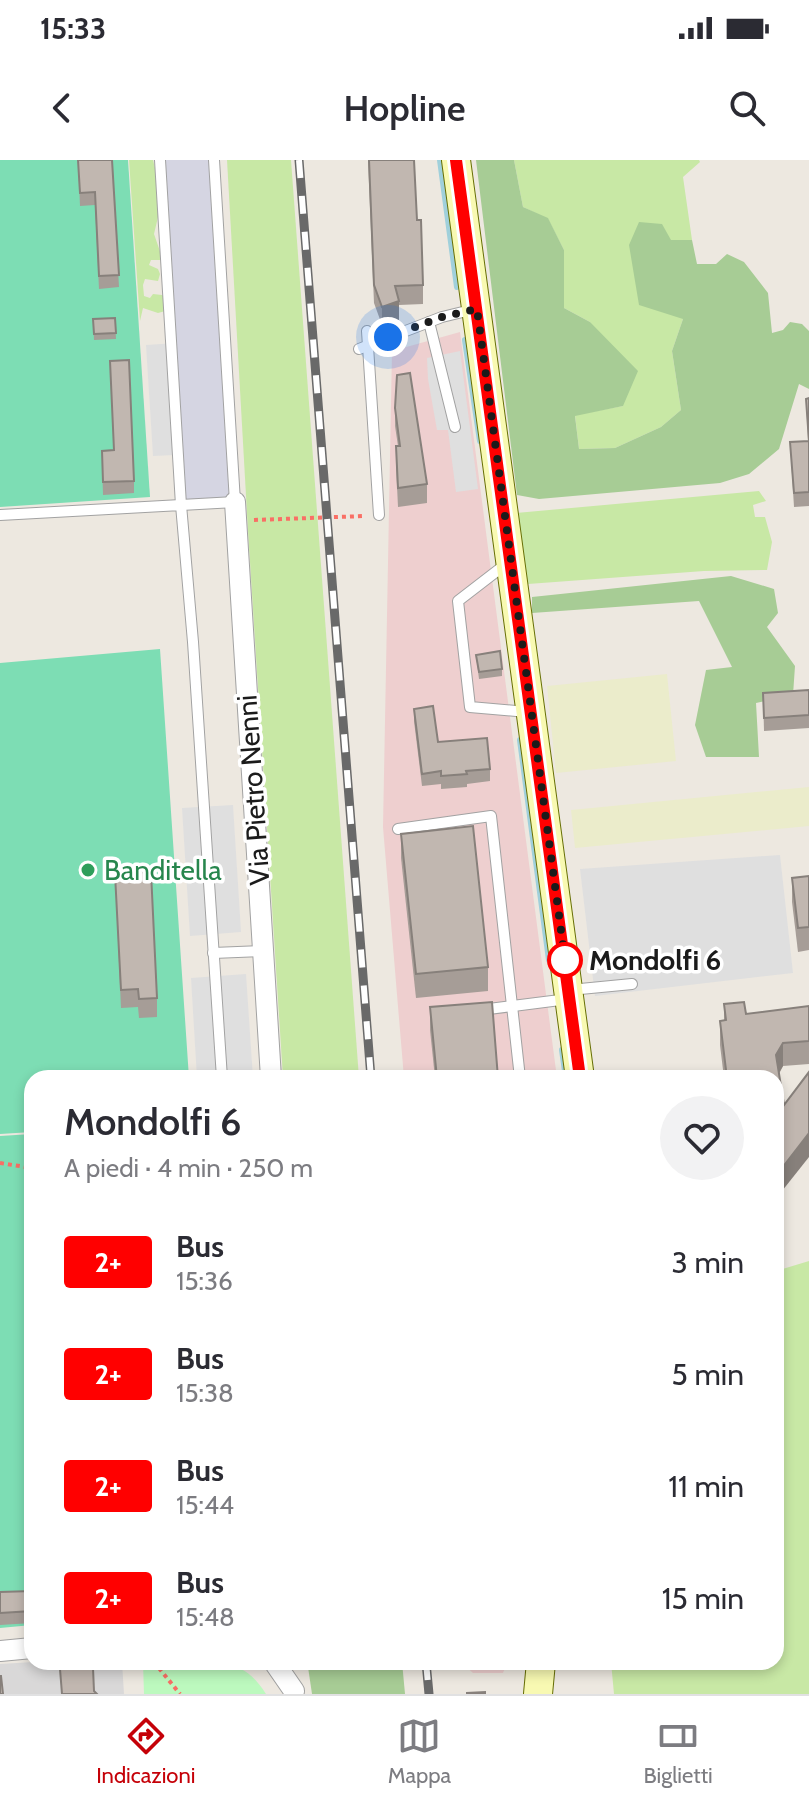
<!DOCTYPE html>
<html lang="it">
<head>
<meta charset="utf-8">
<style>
	:root { --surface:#fff; --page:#f2f2f3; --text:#2b2b33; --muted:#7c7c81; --line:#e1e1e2; --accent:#c50108 }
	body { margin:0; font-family:Cabin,sans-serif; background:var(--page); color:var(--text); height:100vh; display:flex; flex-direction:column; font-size:30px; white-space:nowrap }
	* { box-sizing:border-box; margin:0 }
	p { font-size:26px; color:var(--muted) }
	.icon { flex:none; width:44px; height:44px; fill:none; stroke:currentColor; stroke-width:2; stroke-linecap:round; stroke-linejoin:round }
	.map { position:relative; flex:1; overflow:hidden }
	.drawer { position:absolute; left:24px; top:910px; width:760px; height:600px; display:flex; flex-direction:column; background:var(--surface); border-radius:24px; box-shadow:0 4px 12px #0003 }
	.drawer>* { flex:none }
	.badge { padding:0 16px; border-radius:6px; font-size:28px; line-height:52px }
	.you { position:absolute; width:40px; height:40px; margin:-20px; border:6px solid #fff; border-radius:50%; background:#1a73e8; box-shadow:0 0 0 12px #1a73e833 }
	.map>.badge { position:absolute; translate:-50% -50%; box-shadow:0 0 0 4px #fff }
	.round { display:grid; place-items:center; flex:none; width:84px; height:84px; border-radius:42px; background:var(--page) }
	.overview { display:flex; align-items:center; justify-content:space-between; height:136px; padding:0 40px }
	h1 { font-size:38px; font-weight:600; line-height:60px }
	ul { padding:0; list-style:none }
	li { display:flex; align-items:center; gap:24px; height:112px; padding:0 40px }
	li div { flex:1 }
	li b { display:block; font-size:30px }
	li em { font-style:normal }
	li .badge { min-width:88px; font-weight:700; text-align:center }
	.status { display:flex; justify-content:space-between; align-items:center; height:56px; padding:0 40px; background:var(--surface); direction:ltr }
	.status svg { height:22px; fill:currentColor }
	header { display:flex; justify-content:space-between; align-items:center; height:104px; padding:0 40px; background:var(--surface); font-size:36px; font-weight:600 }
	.dock { display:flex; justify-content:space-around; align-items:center; height:112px; border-top:2px solid var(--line); background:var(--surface); font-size:22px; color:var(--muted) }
	.dock a { display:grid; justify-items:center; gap:4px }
	.dock .active { color:var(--accent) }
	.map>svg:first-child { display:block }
	.residential { fill:#d9d8d8 }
	.commercial { fill:#eecfcf }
	.farmland { fill:#ebeccb }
	.grass { fill:#c8e8a5 }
	.forest { fill:#a7cc95 }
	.park { fill:#bcf9be }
	.pitch { fill:#7dddb4 }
	.parking { fill:#dfdfdf }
	.plaza { fill:#d5d5e2 }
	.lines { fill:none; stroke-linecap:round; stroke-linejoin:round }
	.stream { stroke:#a0d0db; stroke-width:6 }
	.service-casing { stroke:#a2a2a2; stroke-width:12 }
	.minor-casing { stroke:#a2a2a2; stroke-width:22 }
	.secondary-casing { stroke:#676f05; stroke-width:30 }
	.path { stroke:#f96f65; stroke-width:4; stroke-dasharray:4 4; stroke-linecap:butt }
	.service { stroke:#fff; stroke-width:10 }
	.minor { stroke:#fff; stroke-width:20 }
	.secondary { stroke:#f8f9b2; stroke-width:28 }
	.rail-casing { stroke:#696969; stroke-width:9 }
	.rail { stroke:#fff; stroke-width:6; stroke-dasharray:18; stroke-linecap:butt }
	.wall { fill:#a69d97 }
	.shaded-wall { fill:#87807b }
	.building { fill:#c1b7b0; stroke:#87807b; stroke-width:2 }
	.line-casing { stroke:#fff; stroke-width:18 }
	.line { stroke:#f00; stroke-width:12 }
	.walk { stroke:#1b1b1b; stroke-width:8; stroke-dasharray:0 14.4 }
	.leisure-dot { fill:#2e9e5b; stroke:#fff; stroke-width:3 }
	.stop-dot { fill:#fff; stroke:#f00; stroke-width:4 }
	.labels { text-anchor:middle; stroke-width:7; stroke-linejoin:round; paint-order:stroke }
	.street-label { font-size:28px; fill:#1b1b1b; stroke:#fff }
	.leisure-label { font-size:28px; fill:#27864d; stroke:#fff; text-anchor:start }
	.stop-label { font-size:28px; font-weight:bold; fill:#1b1b1b; stroke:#fff; text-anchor:start }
</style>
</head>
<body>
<div class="status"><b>15:33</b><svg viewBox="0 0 49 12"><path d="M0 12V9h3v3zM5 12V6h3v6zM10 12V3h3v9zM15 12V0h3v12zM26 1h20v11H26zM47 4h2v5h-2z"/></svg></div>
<header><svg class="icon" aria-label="back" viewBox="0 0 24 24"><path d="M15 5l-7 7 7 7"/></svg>Hopline<svg class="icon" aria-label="search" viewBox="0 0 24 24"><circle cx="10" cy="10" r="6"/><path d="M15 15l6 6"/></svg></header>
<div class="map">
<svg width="809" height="1534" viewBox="0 0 809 1534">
	<rect width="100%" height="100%" fill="#ede8e0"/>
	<polygon class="residential" points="33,1502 122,1502 124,1534 0,1534 0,1504"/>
	<g class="commercial">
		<polygon points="460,172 547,842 557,918 404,918 383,667 392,191"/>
		<polygon points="461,1502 507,1502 503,1513 473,1513"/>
	</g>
	<g class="farmland">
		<polygon points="667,514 676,601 556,613 547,526"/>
		<polygon points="809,627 809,666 575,688 571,650"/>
	</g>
	<g class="grass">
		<polygon points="129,0 153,0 157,16 158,57 154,74 163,100 151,100 149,105 158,109 160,114 158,121 145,119 143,125 144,136 150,138 153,134 162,135 171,143 169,150 158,153 143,148 140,161"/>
		<polygon points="227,0 291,0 359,918 283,918 248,371"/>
		<polygon points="514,0 699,0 700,2 683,17 692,80 671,80 683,159 672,191 681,250 661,267 615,288 579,289 575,255 623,246 590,162 564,148 564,90 548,59 523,47"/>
		<polygon points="759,331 766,341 753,345 755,357 765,357 772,382 767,410 704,411 528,424 516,353"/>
		<polygon points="809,1101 809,1534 614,1534 611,1502 776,1502 776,1111"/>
	</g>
	<g class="forest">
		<polygon points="476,0 514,0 523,47 548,58 564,90 564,148 590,162 638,211 623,246 575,256 579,289 615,288 661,267 681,250 672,191 683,159 639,145 629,85 639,62 662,64 671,80 692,80 697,104 716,104 727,94 744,102 768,133 772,173 783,170 790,162 802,164 809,171 809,229 799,224 779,289 749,314 720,323 539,339 517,335"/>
		<polygon points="731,416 774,429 778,453 767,467 795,506 793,535 756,543 759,597 706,597 695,565 706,510 732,507 699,441 532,453 532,437"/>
		<polygon points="323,1502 402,1502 405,1534 312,1534 308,1507"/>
	</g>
	<path class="park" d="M218 1502C243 1507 252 1513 266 1534H144L143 1503Z"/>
	<g class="pitch">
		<polygon points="0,0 128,0 150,337 0,347"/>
		<polygon points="160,489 189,918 32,918 32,972 0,974 0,503"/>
		<polygon points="32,974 32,1465 0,1468 0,976"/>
	</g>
	<g class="parking">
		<polygon points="207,181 175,295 153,296 146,185"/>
		<polygon points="460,191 478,329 456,332 448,270 437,270 428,219 427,198"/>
		<polygon points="233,645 241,772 190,776 182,648"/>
		<polygon points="780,695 793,813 595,836 580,709"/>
		<polygon points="246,814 253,918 197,918 191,818"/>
	</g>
	<polygon class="plaza" points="160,0 214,0 235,342 181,345"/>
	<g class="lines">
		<g class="stream">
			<polyline points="440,0 457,127"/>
			<polyline points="465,180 480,281"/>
			<polyline points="520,580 549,800"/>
			<polyline points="562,890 566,918"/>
			<polyline points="527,1504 527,1502"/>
		</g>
		<defs>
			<g id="service">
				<polyline points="160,0 181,345 235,342 214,0"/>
				<polyline points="429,162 455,267"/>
				<polyline points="367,171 379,355"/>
				<polyline points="359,189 442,157 475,149"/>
				<polyline points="0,355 181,345 193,482 222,918"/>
				<polyline points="506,404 458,441 470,547 527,552"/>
				<polyline points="398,669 491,656 520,918"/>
				<polyline points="213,793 263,791"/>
				<polyline points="570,830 632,824"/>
				<polyline points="481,850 568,839"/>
			</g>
			<g id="minor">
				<polyline points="235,342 271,918"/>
				<polyline points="0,1491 32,1488"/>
				<polyline points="274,1502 294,1531"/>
			</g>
			<g id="secondary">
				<polyline points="456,0 580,918"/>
				<polyline points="538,1534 541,1502"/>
			</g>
		</defs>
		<use href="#service" class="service-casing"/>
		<use href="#minor" class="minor-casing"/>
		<use href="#secondary" class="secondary-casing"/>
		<g class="path">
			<polyline points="254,360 365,356"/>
			<polyline points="0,1003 32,1008"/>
			<polyline points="154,1502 180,1534"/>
		</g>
		<use href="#service" class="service"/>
		<use href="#minor" class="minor"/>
		<use href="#secondary" class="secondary"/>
		<defs>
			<g id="rail">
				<polyline points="299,0 371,918"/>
				<polyline points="426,1502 429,1534"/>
			</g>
		</defs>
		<use href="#rail" class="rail-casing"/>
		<use href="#rail" class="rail"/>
	</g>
	<g class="wall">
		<polygon points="78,0 112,0 119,127 99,129 95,45 80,46"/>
		<polygon points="368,0 414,0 417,60 423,125 423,144 399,145 399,160 382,165 374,143"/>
		<polygon points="115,158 116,179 94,180 93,159"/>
		<polygon points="809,238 809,346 794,347 790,282 808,281 806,239"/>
		<polygon points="395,248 427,324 427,343 398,347 396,305 396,286 398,286 395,266"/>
		<polygon points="102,303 134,321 134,333 103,335"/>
		<polygon points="476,495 502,509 502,516 479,519"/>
		<polygon points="809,530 809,568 764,571 763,533"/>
		<polygon points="414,549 438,582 490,609 490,621 467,624 467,627 441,629 441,624 422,626 414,561"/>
		<polygon points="401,674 488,807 488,831 416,838 401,698"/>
		<polygon points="115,714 157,838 157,857 139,858 138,847 121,848"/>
		<polygon points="809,716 809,790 798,792 792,742 792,718"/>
		<polygon points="724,844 746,854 809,846 809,904 783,906 779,914 784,945 782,1031 776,1032 776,918 724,918 720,885 720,861 724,861"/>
		<polygon points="430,847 498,918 435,918 430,870"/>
		<polygon points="32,1431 32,1463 0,1465 0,1432"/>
	</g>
	<g class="shaded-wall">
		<polygon points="399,141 399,160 382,165 382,147"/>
		<polygon points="783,883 783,906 776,918 776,895"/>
		<polygon points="809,973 809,997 782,1031 782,1008"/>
	</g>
	<g class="building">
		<polygon points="78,0 112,0 119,115 99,116 95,32 80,33"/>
		<polygon points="369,0 414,0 417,60 421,60 423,125 395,126 399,141 382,147 374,125"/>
		<polygon points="115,158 116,173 94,174 93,159"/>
		<polygon points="129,200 134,321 103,322 102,291 114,290 110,201"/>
		<polygon points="410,213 427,324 398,328 396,286 400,286 395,248 397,215"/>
		<polygon points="809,238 809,332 794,333 790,282 809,281 806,239"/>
		<polygon points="500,491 502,509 479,512 476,495"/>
		<polygon points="809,530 809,555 764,558 763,533"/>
		<polygon points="433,546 438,582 487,578 490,609 466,611 467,614 441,616 441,611 422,614 414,549"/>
		<polygon points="473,666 488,807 416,814 401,674"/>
		<polygon points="151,712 157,838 139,839 138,829 121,830 115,714"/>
		<polygon points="809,716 809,767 798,768 792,718"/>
		<polygon points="492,842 498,918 437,918 430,847"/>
		<polygon points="744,842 746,854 809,846 809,881 783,883 776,895 784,945 809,912 809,973 782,1008 776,1008 776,918 727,918 720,861 726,860 724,844"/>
		<polygon points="32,1431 32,1451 0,1453 0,1432"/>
		<polygon points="93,1508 94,1531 97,1534 62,1534 60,1509"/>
		<polygon points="0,1516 1,1516 3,1534 0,1534"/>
		<polygon points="485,1532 485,1534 467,1534 467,1533"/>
	</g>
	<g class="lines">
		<defs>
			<polyline id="line" points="456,0 580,918"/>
		</defs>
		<use href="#line" class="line-casing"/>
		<use href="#line" class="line"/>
		<polyline class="walk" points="388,177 442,157 477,149 565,800"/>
	</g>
	<circle class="leisure-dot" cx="88" cy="710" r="8"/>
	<circle class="stop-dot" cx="565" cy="800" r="16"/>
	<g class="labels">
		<g class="street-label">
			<text transform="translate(253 630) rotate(-94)" y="10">Via Pietro Nenni</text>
		</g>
		<g class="leisure-label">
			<text x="104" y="720">Banditella</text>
		</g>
		<g class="stop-label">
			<text x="589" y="810">Mondolfi 6</text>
		</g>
	</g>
</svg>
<div class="you" style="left:388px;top:177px"></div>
<section class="drawer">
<div class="overview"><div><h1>Mondolfi 6</h1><p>A piedi · 4 min · 250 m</p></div><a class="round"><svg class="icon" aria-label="heart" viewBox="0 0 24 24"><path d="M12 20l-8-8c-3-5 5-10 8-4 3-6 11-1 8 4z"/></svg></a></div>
<ul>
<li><span class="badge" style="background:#f00;color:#fff">2+</span><div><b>Bus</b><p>15:36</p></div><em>3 min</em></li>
<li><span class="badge" style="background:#f00;color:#fff">2+</span><div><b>Bus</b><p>15:38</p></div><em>5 min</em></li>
<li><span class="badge" style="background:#f00;color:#fff">2+</span><div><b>Bus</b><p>15:44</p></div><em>11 min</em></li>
<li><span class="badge" style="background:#f00;color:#fff">2+</span><div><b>Bus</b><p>15:48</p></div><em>15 min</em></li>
</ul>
</section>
</div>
<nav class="dock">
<a class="active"><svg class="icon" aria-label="directions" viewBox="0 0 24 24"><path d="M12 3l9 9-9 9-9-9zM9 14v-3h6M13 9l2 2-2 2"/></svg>Indicazioni</a>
<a><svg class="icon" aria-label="map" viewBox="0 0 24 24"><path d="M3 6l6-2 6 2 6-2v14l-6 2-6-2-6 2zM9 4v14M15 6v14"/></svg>Mappa</a>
<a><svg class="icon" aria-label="tickets" viewBox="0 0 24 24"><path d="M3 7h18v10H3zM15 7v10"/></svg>Biglietti</a>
</nav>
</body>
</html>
